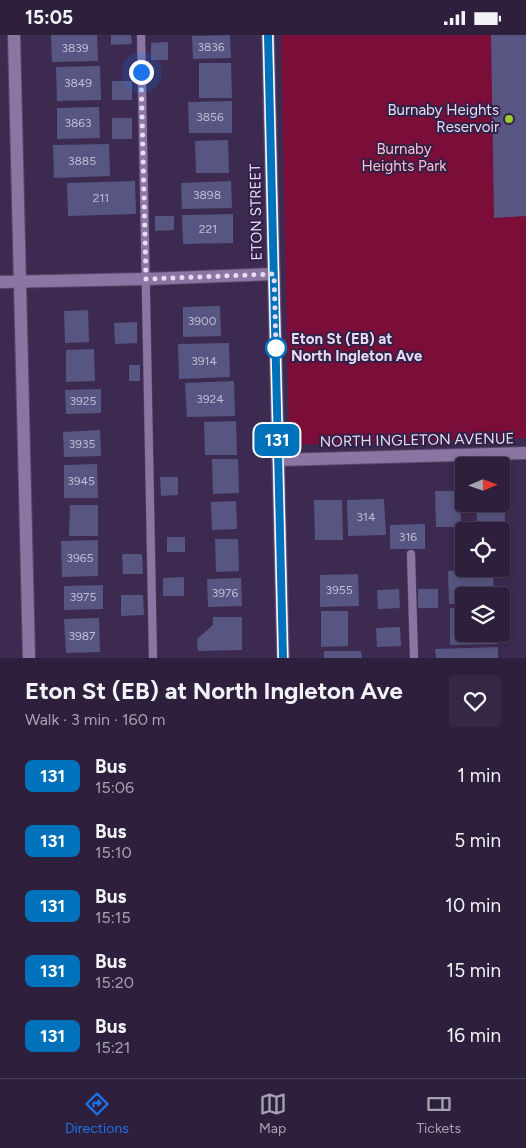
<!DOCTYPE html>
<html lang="en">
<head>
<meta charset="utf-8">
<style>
	:root { --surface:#2e203d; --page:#362844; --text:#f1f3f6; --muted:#a7a3b0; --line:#493e57; --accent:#1a73e8 }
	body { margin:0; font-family:Figtree,sans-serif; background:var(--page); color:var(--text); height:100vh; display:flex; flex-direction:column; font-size:19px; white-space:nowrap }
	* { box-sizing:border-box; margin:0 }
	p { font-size:16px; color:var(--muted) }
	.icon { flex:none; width:28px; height:28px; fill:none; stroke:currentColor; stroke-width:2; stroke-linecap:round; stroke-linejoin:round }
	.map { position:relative; height:623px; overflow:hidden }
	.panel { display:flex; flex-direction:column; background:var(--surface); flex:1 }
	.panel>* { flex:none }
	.badge { padding:0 10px; border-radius:8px; font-size:18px; line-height:32px }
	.needle { width:32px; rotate:88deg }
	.fabs { position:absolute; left:455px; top:422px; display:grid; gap:10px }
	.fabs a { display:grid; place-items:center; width:55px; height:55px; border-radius:5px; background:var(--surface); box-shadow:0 2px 8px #0003,0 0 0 1px var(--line); font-size:25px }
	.you { position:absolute; width:25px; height:25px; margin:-12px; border:4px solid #fff; border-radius:50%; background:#1a73e8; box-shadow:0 0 0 8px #1a73e833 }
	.map>.badge { position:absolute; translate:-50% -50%; box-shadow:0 0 0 2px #fff }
	.round { display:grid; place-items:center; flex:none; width:52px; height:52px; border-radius:5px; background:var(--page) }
	.summary { display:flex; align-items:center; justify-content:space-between; height:85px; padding:0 25px }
	h1 { font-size:24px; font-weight:700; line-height:38px }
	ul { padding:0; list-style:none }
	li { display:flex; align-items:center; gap:15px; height:65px; padding:0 25px }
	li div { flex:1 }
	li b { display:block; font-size:19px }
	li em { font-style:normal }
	li .badge { min-width:55px; font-weight:700; text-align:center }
	.status { display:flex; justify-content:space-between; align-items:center; height:35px; padding:0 25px; background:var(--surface); direction:ltr }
	.status svg { height:14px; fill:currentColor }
	.dock { display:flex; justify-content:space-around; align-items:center; height:70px; border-top:1px solid var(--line); background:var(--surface); font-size:14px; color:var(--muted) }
	.dock a { display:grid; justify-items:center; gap:2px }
	.dock .on { color:var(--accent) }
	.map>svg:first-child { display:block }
	.green { fill:#7b0e38 }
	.building { fill:#575581 }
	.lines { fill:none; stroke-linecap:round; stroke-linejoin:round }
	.service-casing { stroke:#564667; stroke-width:9 }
	.minor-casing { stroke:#564667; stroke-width:14 }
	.service { stroke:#8b76a3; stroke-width:8 }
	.minor { stroke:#8b76a3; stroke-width:12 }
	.line-casing { stroke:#fff; stroke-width:11 }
	.line { stroke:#0072bc; stroke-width:8 }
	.walk { stroke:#e6dbf3; stroke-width:5; stroke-dasharray:0 9 }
	.poi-dot { fill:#9cca32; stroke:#332046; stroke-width:2 }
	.stop-dot { fill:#fff; stroke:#0072bc; stroke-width:2.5 }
	.labels { text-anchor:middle; stroke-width:4; stroke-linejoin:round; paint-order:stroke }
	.number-label { font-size:12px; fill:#c2bad6 }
	.poi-label { font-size:15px; fill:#e6dbf3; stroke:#332046; text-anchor:end }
	.park-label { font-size:15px; fill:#ffbfcc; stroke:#332046 }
	.street-label { font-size:15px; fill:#e6dbf3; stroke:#332046 }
	.stop-label { font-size:15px; font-weight:bold; fill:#e6dbf3; stroke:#332046; text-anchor:start }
</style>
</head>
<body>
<div class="status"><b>15:05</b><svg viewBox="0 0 49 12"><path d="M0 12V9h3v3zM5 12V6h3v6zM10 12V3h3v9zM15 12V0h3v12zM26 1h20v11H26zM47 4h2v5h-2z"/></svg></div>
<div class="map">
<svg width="526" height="623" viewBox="0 0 526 623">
	<rect width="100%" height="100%" fill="#3d2a51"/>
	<polygon class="green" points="281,0 526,0 526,403 289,410"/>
	<g class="building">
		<polygon points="51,0 97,0 98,26 52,27"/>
		<polygon points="111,0 131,0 132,9 111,10"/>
		<polygon points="230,0 231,23 193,24 192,1"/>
		<polygon points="491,0 526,0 526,181 494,183"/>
		<polygon points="168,7 168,25 151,25 151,8"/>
		<polygon points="199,28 231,28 232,63 199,63"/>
		<polygon points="100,31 101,65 57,66 56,32"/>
		<rect x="112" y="46" width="20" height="19"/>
		<polygon points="232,66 232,98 189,98 188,67"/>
		<polygon points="99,72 100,103 57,104 57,73"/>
		<rect x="112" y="83" width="20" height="21"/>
		<polygon points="228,105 229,138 196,138 195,106"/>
		<polygon points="109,109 110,141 54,143 53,110"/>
		<polygon points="135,146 136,179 68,181 67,148"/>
		<polygon points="231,146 232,173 182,174 181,148"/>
		<polygon points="233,179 233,208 183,209 182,180"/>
		<polygon points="155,181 174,181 174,195 155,196"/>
		<polygon points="220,271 221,301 183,302 183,272"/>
		<polygon points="88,275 89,307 65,308 64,276"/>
		<polygon points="137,287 137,308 115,309 114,288"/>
		<polygon points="229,308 230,342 179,344 178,309"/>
		<polygon points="94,314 95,346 66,347 66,315"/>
		<rect x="129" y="330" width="11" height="16"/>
		<polygon points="234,346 235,381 187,382 185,348"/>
		<polygon points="101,354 101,378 66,379 65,355"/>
		<polygon points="236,386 237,420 205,420 204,387"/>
		<polygon points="100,395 101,421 64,422 63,397"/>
		<polygon points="212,424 238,424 239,458 213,459"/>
		<polygon points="97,429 98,463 64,463 64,430"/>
		<polygon points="160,442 178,442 178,460 161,461"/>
		<polygon points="501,455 504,455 505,486 477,487 476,469 501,469"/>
		<polygon points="435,456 460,456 461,492 436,492"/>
		<polygon points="384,464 386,500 348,501 347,465"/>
		<polygon points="314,465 342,465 343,505 315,505"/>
		<polygon points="236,466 237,494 212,495 211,467"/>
		<polygon points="70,470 98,470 98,501 69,501"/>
		<polygon points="425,489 425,514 390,514 390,490"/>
		<rect x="167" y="502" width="18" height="15"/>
		<polygon points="215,504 238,504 239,536 216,537"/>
		<polygon points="98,505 98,541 62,542 61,506"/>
		<polygon points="122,519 142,519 143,539 123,539"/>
		<polygon points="493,534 494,561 464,561 464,569 449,569 448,536"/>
		<polygon points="358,539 359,571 320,572 320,540"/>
		<polygon points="184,542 184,561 163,561 163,543"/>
		<polygon points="241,543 242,571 208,572 207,544"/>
		<polygon points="103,550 103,574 64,575 64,551"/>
		<polygon points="399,554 400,573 378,574 377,555"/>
		<rect x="418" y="554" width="20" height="19"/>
		<polygon points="121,560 143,560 144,580 121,581"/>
		<polygon points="450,573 464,573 464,599 497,599 497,609 450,610"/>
		<polygon points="321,576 348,576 348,611 321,612"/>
		<polygon points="213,582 242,582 242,615 198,616 197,604 213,590"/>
		<polygon points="99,583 100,617 66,618 64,584"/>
		<polygon points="400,592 401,611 377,612 376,593"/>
		<polygon points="498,612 498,623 436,623 435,614"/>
		<polygon points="324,616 361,616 362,623 324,623"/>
	</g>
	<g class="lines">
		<defs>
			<g id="service">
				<polyline points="141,0 153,623"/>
				<polyline points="411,519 414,623"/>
			</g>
			<g id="minor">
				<polyline points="14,0 29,623"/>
				<polyline points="268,0 283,623"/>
				<polyline points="0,247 146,244 274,239"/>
				<polyline points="278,425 526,418"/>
			</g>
		</defs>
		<use href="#service" class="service-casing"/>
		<use href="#minor" class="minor-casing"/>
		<use href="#service" class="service"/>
		<use href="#minor" class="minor"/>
	</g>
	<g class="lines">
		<defs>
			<polyline id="line" points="268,0 283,623"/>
		</defs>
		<use href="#line" class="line-casing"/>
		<use href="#line" class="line"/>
		<polyline class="walk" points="141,37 146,244 274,239 276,313"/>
	</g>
	<circle class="poi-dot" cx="509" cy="84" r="5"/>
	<circle class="stop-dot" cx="276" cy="313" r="10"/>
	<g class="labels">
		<g class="number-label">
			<text x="211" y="16">3836</text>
			<text x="75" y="17">3839</text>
			<text x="78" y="52">3849</text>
			<text x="210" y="86">3856</text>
			<text x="78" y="92">3863</text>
			<text x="82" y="130">3885</text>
			<text x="207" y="164">3898</text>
			<text x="101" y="167">211</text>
			<text x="208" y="198">221</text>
			<text x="202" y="290">3900</text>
			<text x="204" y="330">3914</text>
			<text x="210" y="368">3924</text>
			<text x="83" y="370">3925</text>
			<text x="82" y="413">3935</text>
			<text x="81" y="450">3945</text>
			<text x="366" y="486">314</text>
			<text x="408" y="506">316</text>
			<text x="80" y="527">3965</text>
			<text x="339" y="559">3955</text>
			<text x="225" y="562">3976</text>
			<text x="83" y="566">3975</text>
			<text x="82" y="605">3987</text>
		</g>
		<g class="poi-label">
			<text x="499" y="80">Burnaby Heights<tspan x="499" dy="17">Reservoir</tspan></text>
		</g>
		<g class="park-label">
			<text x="404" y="119">Burnaby<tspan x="404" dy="17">Heights Park</tspan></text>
		</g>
		<g class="street-label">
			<text transform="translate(256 177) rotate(-91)" y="5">ETON STREET</text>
			<text transform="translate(417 405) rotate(-1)" y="5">NORTH INGLETON AVENUE</text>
		</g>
		<g class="stop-label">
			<text x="291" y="309">Eton St (EB) at<tspan x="291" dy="17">North Ingleton Ave</tspan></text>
		</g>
	</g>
</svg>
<div class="fabs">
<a><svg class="needle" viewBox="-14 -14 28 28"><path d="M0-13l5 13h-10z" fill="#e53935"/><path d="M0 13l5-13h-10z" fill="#a7a3b0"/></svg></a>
<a><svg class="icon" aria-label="locate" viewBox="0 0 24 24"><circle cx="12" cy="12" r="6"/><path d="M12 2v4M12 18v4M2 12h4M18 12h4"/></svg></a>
<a><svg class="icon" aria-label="layers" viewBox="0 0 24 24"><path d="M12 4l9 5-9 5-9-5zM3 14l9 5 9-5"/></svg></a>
</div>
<div class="you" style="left:141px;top:37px"></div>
<b class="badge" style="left:277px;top:405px;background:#0072bc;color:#fff">131</b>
</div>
<section class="panel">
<div class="summary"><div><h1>Eton St (EB) at North Ingleton Ave</h1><p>Walk · 3 min · 160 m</p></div><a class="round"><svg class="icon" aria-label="heart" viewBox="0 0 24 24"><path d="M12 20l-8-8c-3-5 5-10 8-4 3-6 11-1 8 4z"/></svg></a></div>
<ul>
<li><span class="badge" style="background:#0072bc;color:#fff">131</span><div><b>Bus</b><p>15:06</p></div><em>1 min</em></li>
<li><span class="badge" style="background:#0072bc;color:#fff">131</span><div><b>Bus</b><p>15:10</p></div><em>5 min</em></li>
<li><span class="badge" style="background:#0072bc;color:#fff">131</span><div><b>Bus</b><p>15:15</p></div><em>10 min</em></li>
<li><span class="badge" style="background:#0072bc;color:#fff">131</span><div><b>Bus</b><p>15:20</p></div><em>15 min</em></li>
<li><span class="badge" style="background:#0072bc;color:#fff">131</span><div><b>Bus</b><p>15:21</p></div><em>16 min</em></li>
</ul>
</section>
<nav class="dock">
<a class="on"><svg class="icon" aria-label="directions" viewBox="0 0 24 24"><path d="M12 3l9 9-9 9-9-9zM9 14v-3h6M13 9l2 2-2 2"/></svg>Directions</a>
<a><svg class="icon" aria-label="map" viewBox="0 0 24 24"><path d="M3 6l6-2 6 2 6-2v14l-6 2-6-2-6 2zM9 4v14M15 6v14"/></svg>Map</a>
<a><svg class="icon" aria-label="tickets" viewBox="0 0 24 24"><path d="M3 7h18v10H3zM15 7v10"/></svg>Tickets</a>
</nav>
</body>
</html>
